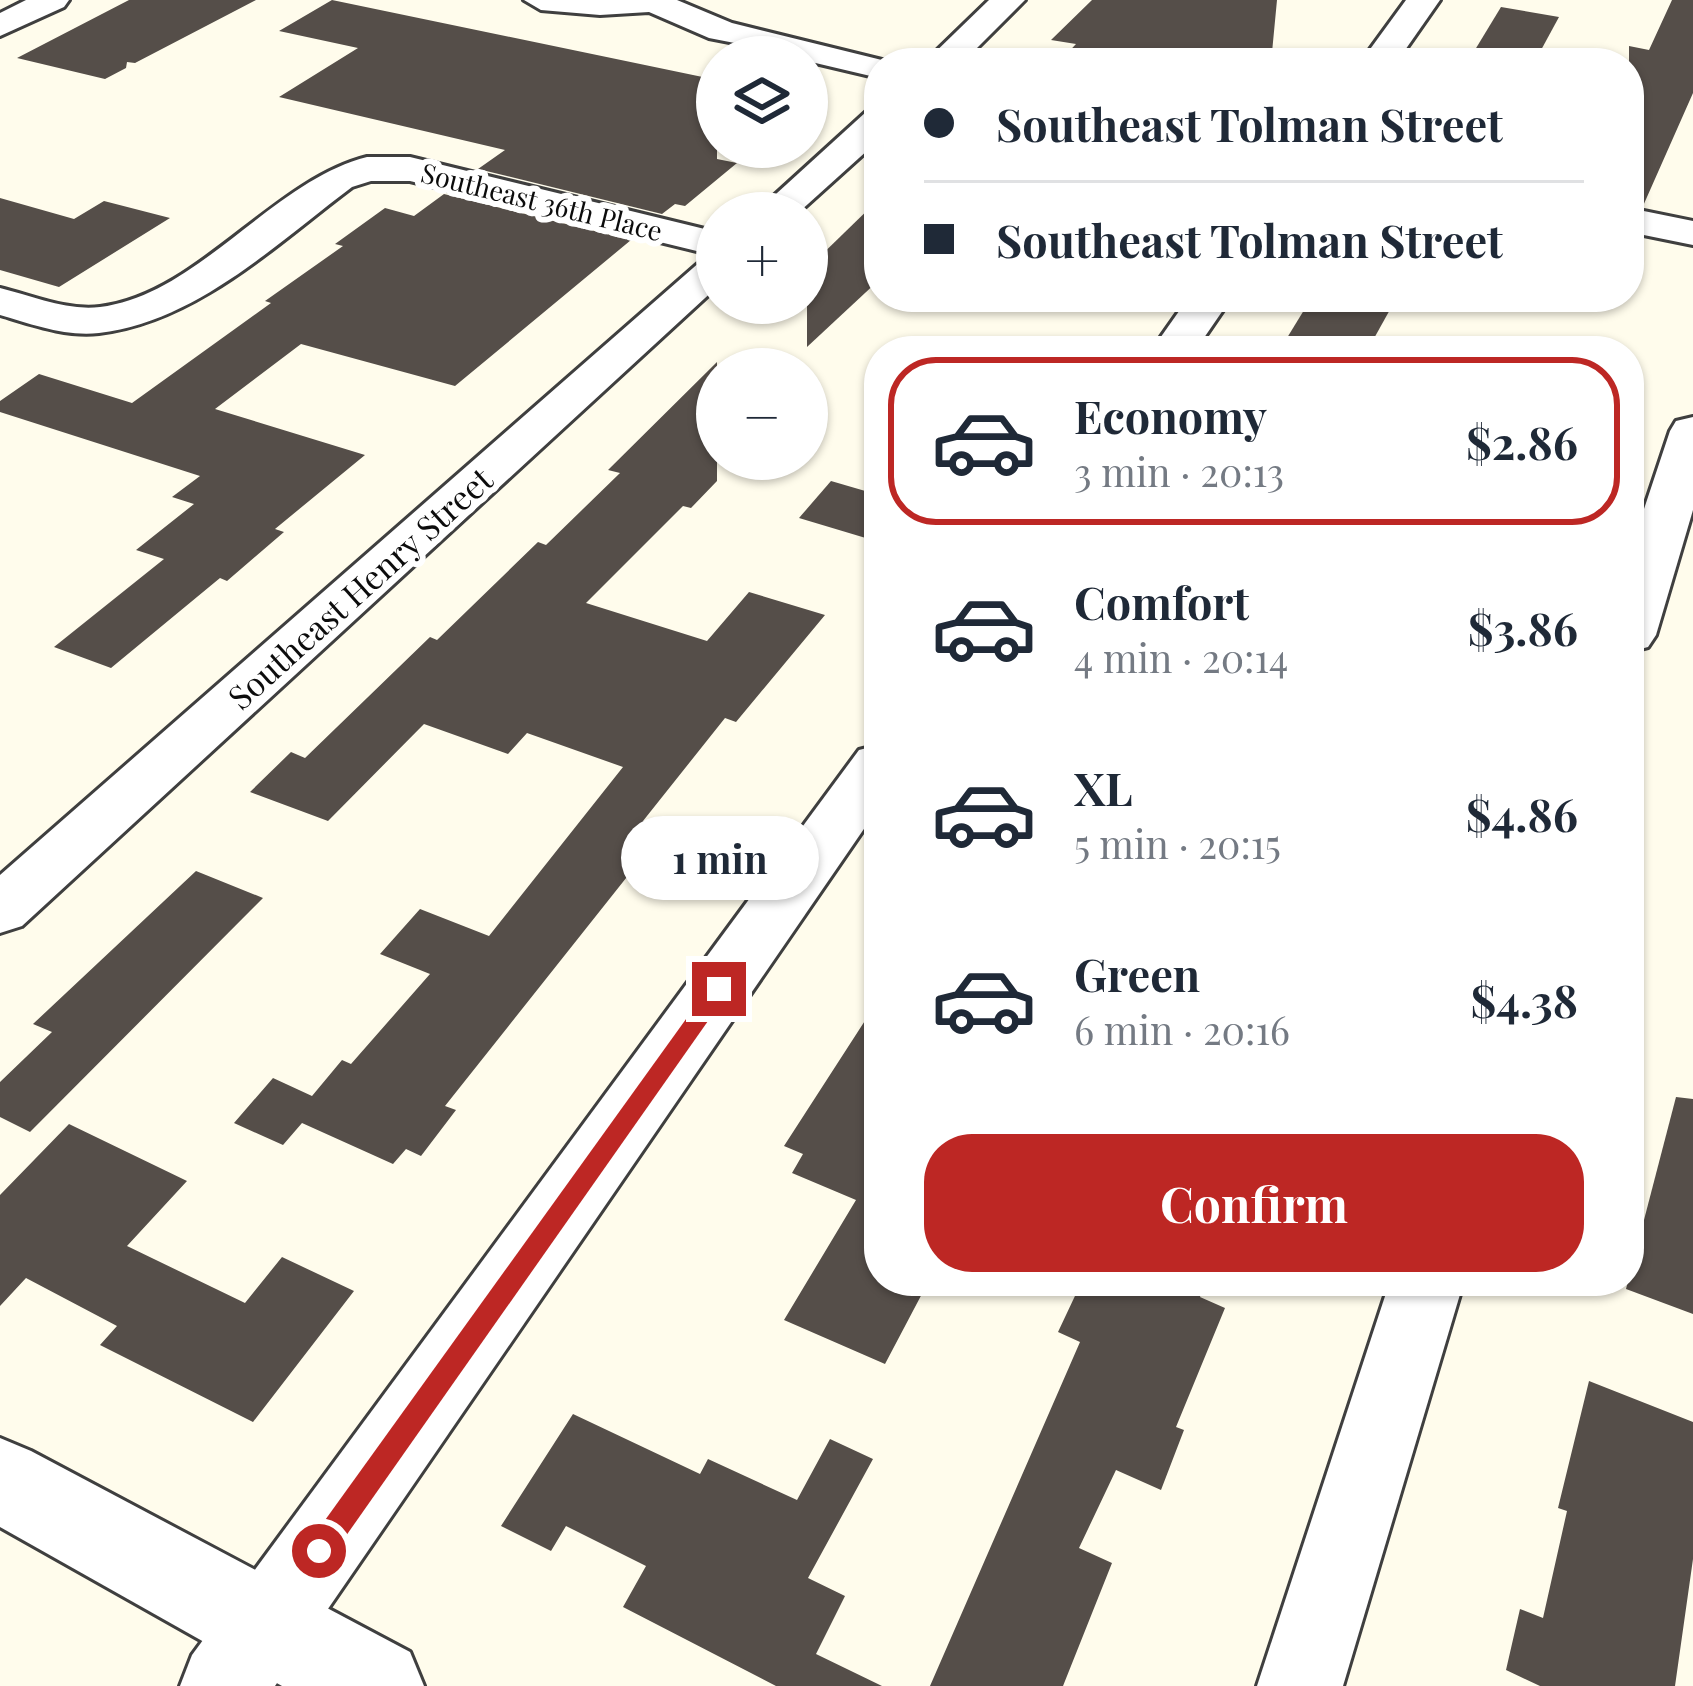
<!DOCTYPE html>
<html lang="en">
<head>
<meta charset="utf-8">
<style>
	body { margin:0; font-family:"Playfair Display",serif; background:#f2f2f3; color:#1f2937; height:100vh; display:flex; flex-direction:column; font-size:45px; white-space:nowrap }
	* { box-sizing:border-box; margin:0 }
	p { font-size:39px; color:#747a83 }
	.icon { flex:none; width:66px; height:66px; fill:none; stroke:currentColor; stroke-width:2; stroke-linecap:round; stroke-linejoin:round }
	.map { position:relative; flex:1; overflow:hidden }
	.drawer { position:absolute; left:864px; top:336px; width:780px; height:960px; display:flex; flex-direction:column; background:#fff; border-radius:48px; box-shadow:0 3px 9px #0004 }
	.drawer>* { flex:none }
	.hud { position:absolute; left:864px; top:48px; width:780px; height:264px; border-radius:48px; box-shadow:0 3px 9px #0004; display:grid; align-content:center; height:264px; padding:0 60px; background:#fff }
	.tools { position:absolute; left:696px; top:36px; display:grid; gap:24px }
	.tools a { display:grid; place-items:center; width:132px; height:132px; border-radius:50%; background:#fff; box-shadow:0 3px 9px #0004; font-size:60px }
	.end { position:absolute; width:54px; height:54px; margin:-27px; border:15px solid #bd2724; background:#fff; box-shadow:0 0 0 6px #fff }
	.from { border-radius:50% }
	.bubble { position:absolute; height:84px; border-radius:42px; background:#fff; box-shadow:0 3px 9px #0004; font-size:39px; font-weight:700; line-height:84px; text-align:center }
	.hud b { display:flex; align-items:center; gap:42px; height:114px; font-size:45px }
	.hud b+b { border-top:3px solid #e0e1e3 }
	.hud i { width:30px; height:30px; background:#1f2937 }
	ul { padding:21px 0 0; list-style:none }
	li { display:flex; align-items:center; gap:36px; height:168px; margin:0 24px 18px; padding:0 36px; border:6px solid transparent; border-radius:48px }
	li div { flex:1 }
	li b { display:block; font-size:45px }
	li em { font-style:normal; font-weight:700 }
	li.active { border-color:#bd2724 }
	li>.icon { width:108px; height:108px; stroke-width:1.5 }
	.button { display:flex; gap:24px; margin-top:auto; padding:24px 60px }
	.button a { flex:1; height:138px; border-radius:48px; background:#bd2724; color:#fff; font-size:48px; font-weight:700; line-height:138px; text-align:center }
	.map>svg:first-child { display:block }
	.building { fill:#554e49 }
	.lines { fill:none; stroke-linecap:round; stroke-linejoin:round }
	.minor-casing { stroke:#3f3f3f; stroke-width:6 }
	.tertiary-casing { stroke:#3f3f3f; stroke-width:6 }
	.minor { fill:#fff; fill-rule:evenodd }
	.tertiary { fill:#fff; fill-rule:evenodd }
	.route { fill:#bd2724 }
	.labels { text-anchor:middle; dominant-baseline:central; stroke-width:12; stroke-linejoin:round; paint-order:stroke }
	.far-street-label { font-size:27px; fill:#0c0c0c; stroke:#fff }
	.street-label { font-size:33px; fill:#0c0c0c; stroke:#fff }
</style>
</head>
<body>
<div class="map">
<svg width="1693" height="1686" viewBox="0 0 1693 1686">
	<rect width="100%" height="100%" fill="#fffcec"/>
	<!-- building -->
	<g class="building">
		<path d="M129,0H256L135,63L127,62L126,68L105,79L17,58Z"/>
		<path d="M332,0L717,80V159L737,163L685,206L675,204L662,214L478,169L505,150L279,97L358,48L279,31Z"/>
		<path d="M1092,0H1277L1271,63H1058L1076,44L1051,40Z"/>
		<path d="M1672,0H1693V93L1643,206L1629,204V46L1649,50Z"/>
		<path d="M1501,7L1559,17L1534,63H1467Z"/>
		<path d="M444,194L631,240L455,386L301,344L215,409L365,455L275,529L284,532L227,581L220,578L111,668L54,647L164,559L136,550L194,504L172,497L200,476L0,412V401L39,374L132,403L271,303L265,301L343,246L335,244L385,208L414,216Z"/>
		<path d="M0,198L74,219L104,201L170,218L59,287L0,270Z"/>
		<path d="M879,199V280L807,347V269Z"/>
		<path d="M1312,297H1397L1367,351H1279Z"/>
		<path d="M717,362V481L691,508L683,506L586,603L707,641L749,592L825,615L736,722L725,718L643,821L665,829L445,1106L456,1110L421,1156L406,1149L393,1164L302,1123L283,1145L234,1123L273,1078L312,1096L342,1060L351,1064L430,974L380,954L420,909L489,936L623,767L527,733L508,754L424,724L328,821L250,792L291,752L305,758L430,637L437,640L538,542L546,545L620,473L608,470Z"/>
		<path d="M831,481L879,495V542L799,518Z"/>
		<path d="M196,871L263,898L30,1132L0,1117V1082L52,1032L33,1024Z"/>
		<path d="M879,999V1281H903L924,1290L885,1364L784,1320L856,1200L792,1173L803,1154L784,1146Z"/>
		<path d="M1676,1097L1693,1099V1314L1626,1289Z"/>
		<path d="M69,1124L187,1181L127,1246L245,1303L282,1257L354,1291L253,1422L100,1345L117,1326L26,1278L0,1306V1195Z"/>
		<path d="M1082,1281H1206L1200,1297L1225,1308L1176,1427L1184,1430L1161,1490L1116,1470L1079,1548L1112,1563L1063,1686H930L1080,1342L1058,1332Z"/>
		<path d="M1589,1381L1693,1422V1559L1675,1686H1540L1506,1670L1520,1609L1543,1618L1567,1511L1558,1508Z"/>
		<path d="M573,1414L700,1474L708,1459L797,1500L830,1439L873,1459L808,1578L845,1596L816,1654L882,1686H776L623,1607L646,1566L566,1526L551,1551L501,1526Z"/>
	</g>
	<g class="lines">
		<!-- minor casing -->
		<g class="minor-casing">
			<g id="minor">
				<path d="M26,0H69L64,7L0,36V13Z"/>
				<path d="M524,0H677L732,23L894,63H879V78L807,61V57L709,38L649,12L600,15L541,10Z"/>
				<path d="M989,0H1025L962,63H924Z"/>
				<path d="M1406,0H1440L1396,63H1360Z"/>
				<path d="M879,109V140L798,213H755L866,112Z"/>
				<path d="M367,157H410L717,232V287L22,926L0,933V875L709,254L410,181H371L352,187C277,243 196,322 99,333C66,337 31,324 0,315V288C33,296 66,311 100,307C198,295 272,181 367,157Z"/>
				<path d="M1629,208L1693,221V245L1629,232Z"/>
				<path d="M1189,297H1232L1195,351H1151Z"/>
				<path d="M1693,417V510L1656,635L1648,647L1629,652V554L1670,431L1676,421Z"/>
				<path d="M879,745V807L275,1686H180L192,1655L859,750Z"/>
				<path d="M1390,1281H1464L1343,1686H1257Z"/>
			</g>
		</g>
		<!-- tertiary casing -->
		<g class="tertiary-casing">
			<path id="tertiary" d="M0,1438L31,1451L410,1652L424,1686H282L0,1527Z"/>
		</g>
		<!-- minor -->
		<use href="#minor" class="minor"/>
		<!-- tertiary -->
		<use href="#tertiary" class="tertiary"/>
	</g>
	<!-- route -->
	<path class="route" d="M719,981L730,989L727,994L329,1560L319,1564L310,1560L306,1551L310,1541L712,983Z"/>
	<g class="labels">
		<!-- far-street labels -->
		<g class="far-street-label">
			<text transform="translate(542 201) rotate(14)">Southeast 36th Place</text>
		</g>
		<!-- street labels -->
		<g class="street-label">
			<text transform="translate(359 587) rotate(-42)">Southeast Henry Street</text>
		</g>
	</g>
</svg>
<div class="tools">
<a><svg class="icon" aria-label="layers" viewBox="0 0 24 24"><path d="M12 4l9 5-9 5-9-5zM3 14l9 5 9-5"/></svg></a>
<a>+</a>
<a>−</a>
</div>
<i class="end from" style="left:319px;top:1551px"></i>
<i class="end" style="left:719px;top:989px"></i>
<div class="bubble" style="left:621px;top:816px;width:198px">1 min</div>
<div class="hud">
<b><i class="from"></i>Southeast Tolman Street</b>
<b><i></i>Southeast Tolman Street</b>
</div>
<section class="drawer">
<ul>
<li class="active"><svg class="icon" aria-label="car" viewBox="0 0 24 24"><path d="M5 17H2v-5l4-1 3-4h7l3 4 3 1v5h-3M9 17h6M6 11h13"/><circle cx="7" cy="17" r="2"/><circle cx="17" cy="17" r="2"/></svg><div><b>Economy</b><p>3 min · 20:13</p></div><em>$2.86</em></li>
<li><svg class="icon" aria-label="car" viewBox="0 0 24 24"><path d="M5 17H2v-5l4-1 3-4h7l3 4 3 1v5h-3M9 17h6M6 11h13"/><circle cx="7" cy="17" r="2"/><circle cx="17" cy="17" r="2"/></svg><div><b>Comfort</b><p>4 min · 20:14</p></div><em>$3.86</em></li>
<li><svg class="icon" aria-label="car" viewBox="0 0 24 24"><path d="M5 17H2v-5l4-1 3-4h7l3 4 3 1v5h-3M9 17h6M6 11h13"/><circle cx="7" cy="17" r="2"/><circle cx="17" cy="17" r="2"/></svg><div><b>XL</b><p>5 min · 20:15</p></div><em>$4.86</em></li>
<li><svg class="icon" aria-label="car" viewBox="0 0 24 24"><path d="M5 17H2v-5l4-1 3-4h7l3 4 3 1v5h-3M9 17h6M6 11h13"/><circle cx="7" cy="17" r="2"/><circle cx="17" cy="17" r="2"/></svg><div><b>Green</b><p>6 min · 20:16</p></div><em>$4.38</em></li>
</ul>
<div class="button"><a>Confirm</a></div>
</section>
</div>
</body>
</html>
